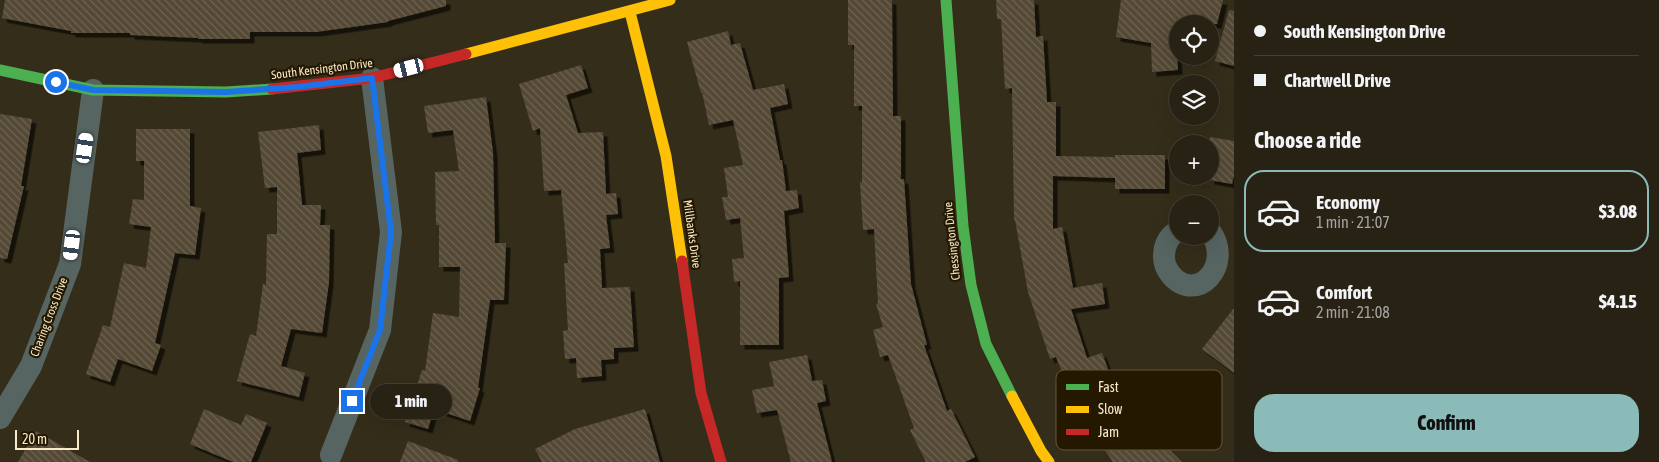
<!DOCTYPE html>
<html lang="en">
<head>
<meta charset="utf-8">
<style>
	body { margin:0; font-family:"Asap Condensed",sans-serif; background:#2f2a1d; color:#f1f3f6; height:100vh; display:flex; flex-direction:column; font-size:19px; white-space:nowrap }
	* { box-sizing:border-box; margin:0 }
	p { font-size:16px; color:#a4a4a0 }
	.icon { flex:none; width:28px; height:28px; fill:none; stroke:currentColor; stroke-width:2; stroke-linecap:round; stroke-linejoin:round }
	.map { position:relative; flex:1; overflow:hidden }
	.drawer { display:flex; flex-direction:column; background:#272214; width:425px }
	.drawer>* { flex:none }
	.banner { display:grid; align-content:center; height:110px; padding:0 20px; background:#272214 }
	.controls { position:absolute; left:1169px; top:15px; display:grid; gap:10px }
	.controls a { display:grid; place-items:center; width:50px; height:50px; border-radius:50%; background:#272214; box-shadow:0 5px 20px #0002,0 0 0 1px #433f34; font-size:25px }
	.scale { position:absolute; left:15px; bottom:12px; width:64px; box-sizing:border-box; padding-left:5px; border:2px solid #f8e9ca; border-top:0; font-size:14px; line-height:18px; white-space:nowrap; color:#f8e9ca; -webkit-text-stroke:4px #241900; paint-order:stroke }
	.end { position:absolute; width:22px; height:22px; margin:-11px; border:6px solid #1a73e8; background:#fff; box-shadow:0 0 0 2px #fff }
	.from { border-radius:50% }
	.bubble { position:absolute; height:35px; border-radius:18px; background:#272214; box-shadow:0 5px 20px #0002,0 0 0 1px #433f34; font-size:16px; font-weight:800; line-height:35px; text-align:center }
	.car { position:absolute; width:15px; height:30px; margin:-15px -8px; border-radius:6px; box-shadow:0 0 4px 1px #0007; background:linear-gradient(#fff 24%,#345 0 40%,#fff 0 76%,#345 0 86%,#fff 0) }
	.banner b { display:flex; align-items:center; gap:18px; height:48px; font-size:19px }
	.banner b+b { border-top:1px solid #433f34 }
	.banner i { width:12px; height:12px; background:#f1f3f6 }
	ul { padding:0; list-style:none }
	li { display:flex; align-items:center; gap:15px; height:82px; margin:0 10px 8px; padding:0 10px; border:2px solid transparent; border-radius:20px }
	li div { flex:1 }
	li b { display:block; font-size:19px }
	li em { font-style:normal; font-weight:800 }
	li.current { border-color:#8bbbb9 }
	li>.icon { width:45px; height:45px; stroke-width:1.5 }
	h2 { padding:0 20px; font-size:22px; line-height:60px }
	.cta { display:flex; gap:10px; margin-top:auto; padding:10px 20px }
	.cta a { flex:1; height:58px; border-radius:20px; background:#8bbbb9; color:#111; font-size:20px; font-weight:800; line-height:58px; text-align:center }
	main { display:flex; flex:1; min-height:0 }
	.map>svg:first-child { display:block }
	.building { fill:url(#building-back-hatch); filter:url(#shadow) }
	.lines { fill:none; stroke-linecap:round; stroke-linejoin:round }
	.street { stroke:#576562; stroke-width:22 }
	.fast { stroke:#4caf50; stroke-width:11 }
	.slow { stroke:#ffc107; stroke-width:11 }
	.jam { stroke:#c62828; stroke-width:11 }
	.route { stroke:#1a73e8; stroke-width:6 }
	.labels { text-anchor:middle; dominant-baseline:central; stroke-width:4.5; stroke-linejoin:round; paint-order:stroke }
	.street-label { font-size:12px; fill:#f8e9ca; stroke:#241900 }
	.key { fill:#241900; stroke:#64573d; stroke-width:1 }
	.key-label { font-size:14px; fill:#f8e9ca }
</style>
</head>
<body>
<main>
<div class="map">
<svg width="1234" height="462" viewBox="0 0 1234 462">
	<defs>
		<pattern id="building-back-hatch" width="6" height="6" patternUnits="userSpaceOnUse" patternTransform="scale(1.25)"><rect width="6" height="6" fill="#544936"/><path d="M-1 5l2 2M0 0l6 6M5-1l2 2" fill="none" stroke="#6d6352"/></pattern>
		<filter id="shadow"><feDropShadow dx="4.5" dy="4.5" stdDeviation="0" flood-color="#0009"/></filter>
	</defs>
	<rect width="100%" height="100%" fill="#342d1a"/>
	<!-- building -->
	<g class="building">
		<path d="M5,0H446V6L388,21V22L316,32H250V39H198V38L130,35V33H71V31L2,18Z"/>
		<path d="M848,0H892L893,116H901V179H904L911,284L927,345H924L947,411L951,409L975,457L965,462H926L910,430L914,428L888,355L880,357L873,330L883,327L876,304L878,303L874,229L863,230L860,182H862V106H854V45H848Z"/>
		<path d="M996,0H1034L1036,37L1043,36L1047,102H1056V156L1115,157V155H1165V189H1115V178L1053,176V229L1062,227L1073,288L1102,283L1105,304L1071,309L1087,358L1102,353L1118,396L1163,382L1169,403L1142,412L1166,446L1182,462H1113L1078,412L1056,357L1050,359L1028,292L1015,220H1014L1012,88L1005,89L1001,19H997Z"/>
		<path d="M1121,0H1223L1217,24H1178V39H1176L1178,70L1152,72L1151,43L1116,37Z"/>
		<path d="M1229,10L1234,11V66L1215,61Z"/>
		<path d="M728,31L731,45L740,43L753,90L784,84L788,104L770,108L780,160H782L786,191L797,190L799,208L784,211L789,277L779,278V345H740V281L734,282L732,259L744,258L740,218L726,220L722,197H728L724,168L743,165L733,120L709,125L702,92L701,93L687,42Z"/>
		<path d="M581,65L588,88L566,95L578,133L603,132L606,194L616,193L618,214L606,215L610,248L600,249L602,288L630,287L634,347L614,348V359L601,360L602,376L577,378L576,358L565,359L563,331L568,330L564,263H568L561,190L544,191L540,128L533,131L519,84Z"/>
		<path d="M486,97L493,153L495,243H506L504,300H490L478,388H480L470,421L434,409L428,429L405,422L422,370L425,371L433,313L459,317L460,267H439V225H436L435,172L459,171L453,130L428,133L424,106Z"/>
		<path d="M0,114L32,119L21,186H24L7,259L0,258Z"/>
		<path d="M319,125L321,150L297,153L302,205H321L320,225H330L329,282L322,333L291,329L281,366L305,373L299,397L237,381L250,334L256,336L263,284L266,285L267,234H277V187L265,188L258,132Z"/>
		<path d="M136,129H190V206L201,208L195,255L175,253L155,343L161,345L152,371L118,359L110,382L86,374L103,325L110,327L124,263L146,268L151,227L129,224L133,199L144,200V161H136Z"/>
		<path d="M1210,137L1234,141V175L1232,184L1210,180Z"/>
		<path d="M1234,308V373L1202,349Z"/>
		<path d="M807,355L812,381L822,380L826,401L817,403L832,462H791L777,410L757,413L752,390L774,386L769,362Z"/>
		<path d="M204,409L241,425L246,414L267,423L251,462H233L190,444Z"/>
		<path d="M645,409L660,462H542L535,449L575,429Z"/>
		<path d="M36,431L90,462H18Z"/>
		<path d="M408,441L458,460V462H400Z"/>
	</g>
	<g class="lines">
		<!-- street -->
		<g class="street">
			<path d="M1178,231C1168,236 1164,246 1164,257C1164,264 1167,270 1171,275C1197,305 1234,265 1210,231"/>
			<path d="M0,418L31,366L70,264L93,90"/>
			<path d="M331,455L380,330L391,232L372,78"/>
		</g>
		<!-- fast -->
		<g class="fast">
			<path d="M946,0L963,226L971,285L986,344L1012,396"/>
			<path d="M0,70L93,90L226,92L272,89"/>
		</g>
		<!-- slow -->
		<g class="slow">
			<path d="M630,12L666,156L682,261"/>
			<path d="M466,54L670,0"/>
			<path d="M1012,396L1041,451L1049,462"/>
		</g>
		<!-- jam -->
		<g class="jam">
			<path d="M272,89L372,78L466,54"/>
			<path d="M682,261L701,393L721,462"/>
		</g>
	</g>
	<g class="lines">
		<!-- route -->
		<path class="route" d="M56,82L93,90L226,92L297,87L372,78L391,232L380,330L352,401"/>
	</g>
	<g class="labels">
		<!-- street labels -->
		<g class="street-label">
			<text transform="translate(322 69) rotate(-7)">South Kensington Drive</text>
			<text transform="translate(692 234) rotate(82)">Millbanks Drive</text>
			<text transform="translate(952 241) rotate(-96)">Chessington Drive</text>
			<text transform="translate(49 317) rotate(-69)">Charing Cross Drive</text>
		</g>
	</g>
	<!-- legend -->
	<rect x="1056" y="370" width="166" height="80" rx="8" class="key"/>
	<rect x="1066" y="384" width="23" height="6" fill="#4caf50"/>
	<rect x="1066" y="406" width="23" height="7" fill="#ffc107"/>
	<rect x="1066" y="429" width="23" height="6" fill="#c62828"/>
	<g class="key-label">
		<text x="1098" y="392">Fast</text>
		<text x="1098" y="414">Slow</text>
		<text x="1098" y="437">Jam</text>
	</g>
</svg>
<div class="controls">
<a><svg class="icon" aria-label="locate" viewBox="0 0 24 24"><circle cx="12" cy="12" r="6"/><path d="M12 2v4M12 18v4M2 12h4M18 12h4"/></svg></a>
<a><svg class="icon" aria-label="layers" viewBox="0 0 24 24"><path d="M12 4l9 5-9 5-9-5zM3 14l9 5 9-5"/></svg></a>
<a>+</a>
<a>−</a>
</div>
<div class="scale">20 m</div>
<i class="end from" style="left:56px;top:82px"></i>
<i class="end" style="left:352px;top:401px"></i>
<div class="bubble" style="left:370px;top:384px;width:82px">1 min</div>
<i class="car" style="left:409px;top:68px;rotate:256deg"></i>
<i class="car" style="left:85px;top:148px;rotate:8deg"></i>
<i class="car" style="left:72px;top:245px;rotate:187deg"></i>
</div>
<section class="drawer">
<div class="banner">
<b><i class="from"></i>South Kensington Drive</b>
<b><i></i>Chartwell Drive</b>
</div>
<h2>Choose a ride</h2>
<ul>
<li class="current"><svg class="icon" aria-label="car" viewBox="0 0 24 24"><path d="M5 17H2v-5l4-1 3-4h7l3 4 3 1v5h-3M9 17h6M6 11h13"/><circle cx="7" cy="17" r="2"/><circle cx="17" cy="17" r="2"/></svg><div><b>Economy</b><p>1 min · 21:07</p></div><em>$3.08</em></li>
<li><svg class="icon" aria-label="car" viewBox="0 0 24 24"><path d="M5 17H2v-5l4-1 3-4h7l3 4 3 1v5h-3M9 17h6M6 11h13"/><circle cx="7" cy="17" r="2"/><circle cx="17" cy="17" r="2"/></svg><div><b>Comfort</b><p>2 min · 21:08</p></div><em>$4.15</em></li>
</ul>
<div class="cta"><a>Confirm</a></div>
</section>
</main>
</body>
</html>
